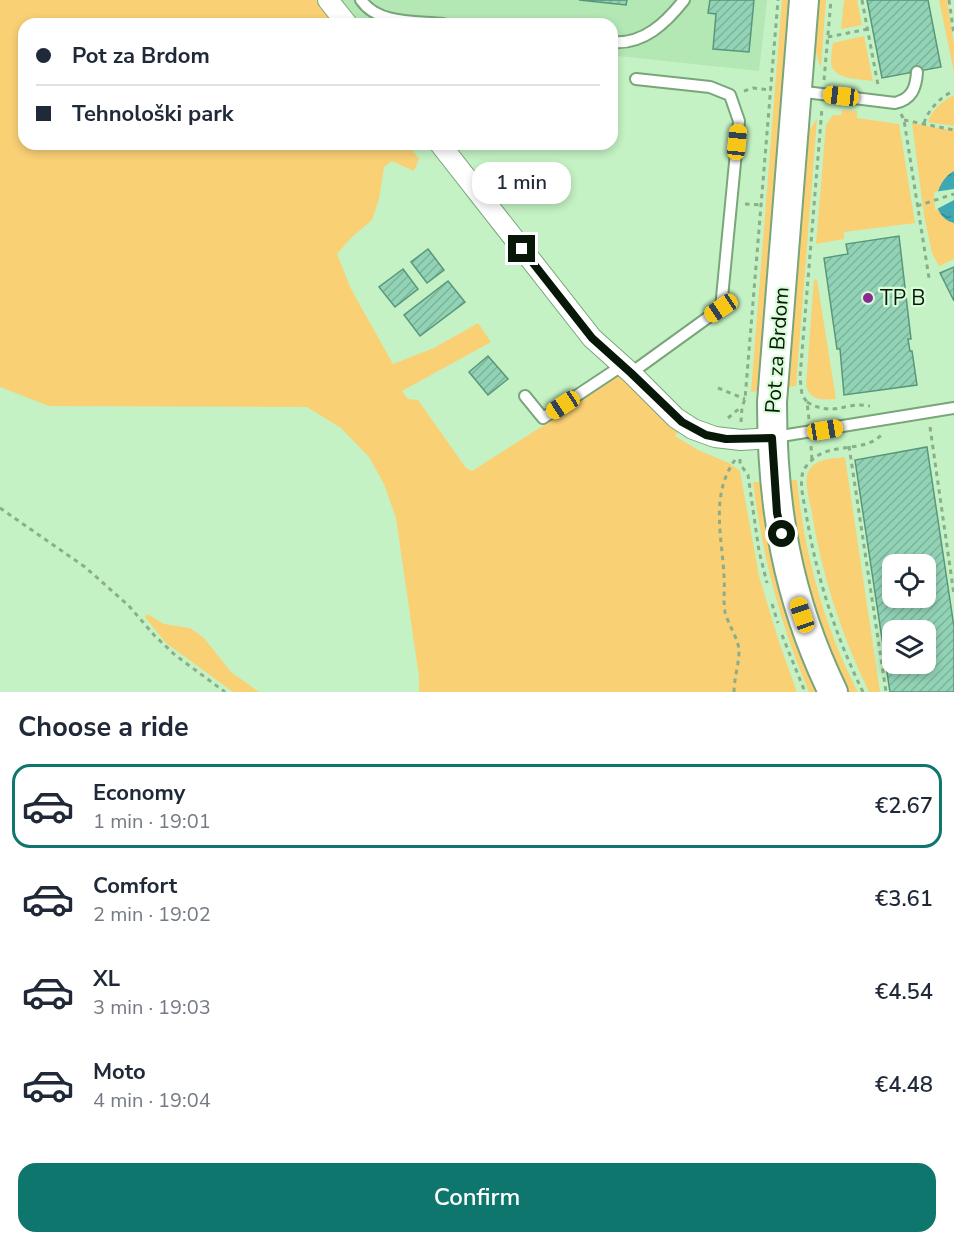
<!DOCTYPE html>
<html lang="en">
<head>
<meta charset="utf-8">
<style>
	body { margin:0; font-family:"Nunito Sans",sans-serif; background:#f2f2f3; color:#1f2937; height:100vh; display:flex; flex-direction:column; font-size:22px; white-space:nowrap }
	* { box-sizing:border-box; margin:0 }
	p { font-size:20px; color:#747a83 }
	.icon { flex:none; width:33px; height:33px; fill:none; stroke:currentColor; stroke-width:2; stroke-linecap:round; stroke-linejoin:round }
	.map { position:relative; height:692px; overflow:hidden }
	.drawer { display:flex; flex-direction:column; background:#fff; flex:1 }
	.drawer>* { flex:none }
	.hud { position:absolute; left:18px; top:18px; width:600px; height:132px; border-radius:18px; box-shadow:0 3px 9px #0003; display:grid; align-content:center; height:132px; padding:0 18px; background:#fff }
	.buttons { position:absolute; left:882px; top:554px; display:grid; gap:12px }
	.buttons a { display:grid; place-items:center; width:54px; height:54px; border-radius:12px; background:#fff; box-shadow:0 3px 9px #0003; font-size:30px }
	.end { position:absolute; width:27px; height:27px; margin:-14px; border:8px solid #071808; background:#fff; box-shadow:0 0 0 3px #fff }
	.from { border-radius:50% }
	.bubble { position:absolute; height:42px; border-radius:18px; background:#fff; box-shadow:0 3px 9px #0003; font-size:20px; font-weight:600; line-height:42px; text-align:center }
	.car { position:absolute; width:18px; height:36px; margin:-18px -9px; border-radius:8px; box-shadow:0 0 4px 2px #0007; background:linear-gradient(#f5c518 24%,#345 0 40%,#f5c518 0 76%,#345 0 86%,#f5c518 0) }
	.hud b { display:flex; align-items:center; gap:21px; height:57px; font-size:22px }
	.hud b+b { border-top:2px solid #e0e1e3 }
	.hud i { width:15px; height:15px; background:#1f2937 }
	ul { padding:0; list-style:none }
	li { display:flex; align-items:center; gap:18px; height:84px; margin:0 12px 9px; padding:0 6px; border:3px solid transparent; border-radius:18px }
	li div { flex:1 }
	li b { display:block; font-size:22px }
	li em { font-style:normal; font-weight:600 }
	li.selected { border-color:#0f766e }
	li>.icon { width:54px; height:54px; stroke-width:1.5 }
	h2 { padding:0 18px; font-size:27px; line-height:72px }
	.primary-button { display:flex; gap:12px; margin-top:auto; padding:12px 18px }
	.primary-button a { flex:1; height:69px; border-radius:18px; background:#0f766e; color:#fff; font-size:24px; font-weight:600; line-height:69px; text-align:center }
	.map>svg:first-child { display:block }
	.built { fill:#b3e7b4 }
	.green { fill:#fad075 }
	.water { fill:url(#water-ripples) }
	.pier { fill:#c4f2c4 }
	.building { fill:url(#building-hatch); stroke:#58977c; stroke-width:1.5; fill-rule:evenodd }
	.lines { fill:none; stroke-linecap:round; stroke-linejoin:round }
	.service-casing { stroke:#79a57a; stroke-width:14 }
	.minor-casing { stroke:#79a57a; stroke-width:22 }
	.secondary-casing { stroke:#79a57a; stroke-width:32 }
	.path { stroke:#89ae89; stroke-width:3; stroke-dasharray:4.5 4.5; stroke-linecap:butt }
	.service { stroke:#fff; stroke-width:10 }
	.minor { stroke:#fff; stroke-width:20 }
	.secondary { stroke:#fff; stroke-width:28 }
	.route { stroke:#071808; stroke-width:8 }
	.poi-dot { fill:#8b2991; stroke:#d8fdd8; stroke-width:2 }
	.labels { text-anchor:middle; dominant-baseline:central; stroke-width:4.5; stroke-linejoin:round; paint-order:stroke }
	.poi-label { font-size:21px; fill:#071808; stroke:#d8fdd8; text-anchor:start }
	.street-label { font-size:21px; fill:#071808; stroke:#d8fdd8 }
</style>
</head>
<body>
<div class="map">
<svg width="954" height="692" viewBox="0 0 954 692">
	<defs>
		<pattern id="water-ripples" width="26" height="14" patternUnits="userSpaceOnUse" patternTransform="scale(1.5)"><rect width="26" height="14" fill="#3ea8b3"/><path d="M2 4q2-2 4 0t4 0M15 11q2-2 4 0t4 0" fill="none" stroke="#328890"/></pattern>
		<pattern id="building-hatch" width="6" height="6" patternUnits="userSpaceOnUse" patternTransform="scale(1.5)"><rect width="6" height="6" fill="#92d3b6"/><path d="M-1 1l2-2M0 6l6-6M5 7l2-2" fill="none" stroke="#7cb49b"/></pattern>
	</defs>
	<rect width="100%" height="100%" fill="#c4f2c4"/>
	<!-- built -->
	<path class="built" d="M342,0H767L759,71L618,56L612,117V24H361Z"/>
	<!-- green -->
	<g class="green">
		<path d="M0,0H316L334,24H24V144H408L419,159L414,171L392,161L384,167L379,199L372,220L352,237L337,254L351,289L393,364L434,348L478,323L491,342L402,391L408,399L418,400L466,468L472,471L541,427L618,375L622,376L678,432L675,436L698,450L729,463L740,471L759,576L779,642L797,692H419V677L396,518L384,484L369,457L341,428L307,407L49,406L0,387Z"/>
		<path d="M782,0H790L758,391L751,392Z"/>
		<path d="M819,0H826L821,67C811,47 817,22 819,0Z"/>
		<path d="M844,0H857L862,25L841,29Z"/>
		<path d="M939,0H947L954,45V72Z"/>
		<path d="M864,36L873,81C860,79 833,80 831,63C831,57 832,49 833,43Z"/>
		<path d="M954,95V126L928,122C932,109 943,101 954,95Z"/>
		<path d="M842,110L857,111V118L899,124L915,223L844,232V239L816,244L826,125L833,115H841Z"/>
		<path d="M817,119L796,386L788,387L807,137L809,130Z"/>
		<path d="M912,123L950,130L954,129V259L939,266L932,253L924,215Z"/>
		<path d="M814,279L817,280L836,399C822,400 810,401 806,385Z"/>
		<path d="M845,457L880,692H869C841,634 821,573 811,508C809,499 804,481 808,472C815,458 832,459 845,457Z"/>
		<path d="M791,480H797C804,552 824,627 858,692H849C826,644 809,592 798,540C794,520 790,500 791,480Z"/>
		<path d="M753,482H760L775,569L818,692H809C780,624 762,555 753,482Z"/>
		<path d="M147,614L164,624L190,628L204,638L231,672L259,692H233L166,643L145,617Z"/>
	</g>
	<!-- water -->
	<path class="water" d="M954,171V223C928,216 934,182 954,171Z"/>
	<!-- pier -->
	<path class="pier" d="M954,189V200L935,210L934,192Z"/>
	<!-- building -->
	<g class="building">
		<path d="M579,0H627L626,5Z"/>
		<path d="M710,0H754L749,52L713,49L716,14L708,13Z"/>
		<path d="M867,0H928L941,67L882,78Z"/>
		<path d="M899,236L911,339H908L910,351H912L917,385L844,395L840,349H837L824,258L848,254L846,244Z"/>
		<path d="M428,249L444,270L427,283L411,262Z"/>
		<path d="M954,267V301L940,273Z"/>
		<path d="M403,269L418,289L395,307L379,287Z"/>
		<path d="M448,281L465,302L420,336L404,315Z"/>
		<path d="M488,356L508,379L488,395L469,372Z"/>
		<path d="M927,447L954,627V692H890L855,460ZM892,564H926V597H892ZM892,630H926V663H892Z"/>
	</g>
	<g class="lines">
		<!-- service casing -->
		<g class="service-casing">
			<g id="service">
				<path d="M361,0C378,25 416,21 443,24"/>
				<path d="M612,42C643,45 666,23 684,0"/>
				<path d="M797,91L895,103C912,99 916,88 917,72"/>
				<path d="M631,373L721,308L739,121L730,95L710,87L636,79"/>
				<path d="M525,396L543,418L623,365"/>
				<path d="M775,437L954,408"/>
			</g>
		</g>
		<!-- minor casing -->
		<g class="minor-casing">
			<g id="minor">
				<path d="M328,0L347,24"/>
				<path d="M440,144L592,338L631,373L676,418L693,429L715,437L741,440L772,438"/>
			</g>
		</g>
		<!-- secondary casing -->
		<g class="secondary-casing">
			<path id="secondary" d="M804,0L772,402C772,507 787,597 833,692"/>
		</g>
		<!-- path -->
		<g class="path">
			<path d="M862,0L878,85H880"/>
			<path d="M949,0L954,35"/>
			<path d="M828,37L868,29"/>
			<path d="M824,80L831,0"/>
			<path d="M744,91L753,88L771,90"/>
			<path d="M901,114L904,120L929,278"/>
			<path d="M904,120L954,130"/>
			<path d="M924,123C928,110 941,96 954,91"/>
			<path d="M745,204L761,205"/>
			<path d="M917,206L954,194"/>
			<path d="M718,388L745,399"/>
			<path d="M807,402C834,418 845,401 870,406"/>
			<path d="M728,418L741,407"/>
			<path d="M809,419L807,402L802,395L800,377L822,108"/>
			<path d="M741,422L742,407L745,399L778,0"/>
			<path d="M930,427L954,595"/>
			<path d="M811,446L812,460"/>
			<path d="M849,446L886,692"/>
			<path d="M740,459V464L748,475L759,551L767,583"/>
			<path d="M0,508L85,567L129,606L154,635L175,655L225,692"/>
			<path d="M772,604L778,623"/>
			<path d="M782,635L805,692"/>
			<path d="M734,692C734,679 739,664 739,651C739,640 728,624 725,612C723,600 725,588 724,576C722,536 710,495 735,460"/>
			<path d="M863,692C835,635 816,575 806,513C804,501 799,484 803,472C804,468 808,464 811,461C830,441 865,454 882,434"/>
		</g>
		<!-- service -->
		<use href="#service" class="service"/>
		<!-- minor -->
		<use href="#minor" class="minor"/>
		<!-- secondary -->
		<use href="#secondary" class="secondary"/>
	</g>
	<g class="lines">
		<!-- route -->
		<path class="route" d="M522,249L592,338L631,373L682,422L706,435L726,439L772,438L777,513L782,534"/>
	</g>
	<!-- markers -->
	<circle class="poi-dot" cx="868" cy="298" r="6"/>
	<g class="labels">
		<!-- poi labels -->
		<g class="poi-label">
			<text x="880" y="298">TP B</text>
		</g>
		<!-- street labels -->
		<g class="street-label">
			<text transform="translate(777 350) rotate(-86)">Pot za Brdom</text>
		</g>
	</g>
</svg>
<div class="buttons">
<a><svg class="icon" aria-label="locate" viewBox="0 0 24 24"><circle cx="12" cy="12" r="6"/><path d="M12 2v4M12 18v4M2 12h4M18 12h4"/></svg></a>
<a><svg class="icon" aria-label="layers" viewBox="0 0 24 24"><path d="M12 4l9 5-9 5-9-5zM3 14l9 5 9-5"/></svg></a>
</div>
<i class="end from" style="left:782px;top:534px"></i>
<i class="end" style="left:522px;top:249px"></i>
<div class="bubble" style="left:472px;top:162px;width:99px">1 min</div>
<i class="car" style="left:841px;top:96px;rotate:277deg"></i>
<i class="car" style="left:737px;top:142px;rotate:6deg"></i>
<i class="car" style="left:721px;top:308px;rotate:236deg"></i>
<i class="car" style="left:563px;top:405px;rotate:237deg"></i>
<i class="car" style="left:825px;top:430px;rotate:81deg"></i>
<i class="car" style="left:802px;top:615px;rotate:341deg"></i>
<div class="hud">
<b><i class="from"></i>Pot za Brdom</b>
<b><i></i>Tehnološki park</b>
</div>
</div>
<section class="drawer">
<h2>Choose a ride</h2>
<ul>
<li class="selected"><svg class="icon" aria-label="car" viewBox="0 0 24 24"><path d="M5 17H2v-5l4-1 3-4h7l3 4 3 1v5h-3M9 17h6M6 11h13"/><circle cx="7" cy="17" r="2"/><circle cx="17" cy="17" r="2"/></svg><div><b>Economy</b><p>1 min · 19:01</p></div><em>€2.67</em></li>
<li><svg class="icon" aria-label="car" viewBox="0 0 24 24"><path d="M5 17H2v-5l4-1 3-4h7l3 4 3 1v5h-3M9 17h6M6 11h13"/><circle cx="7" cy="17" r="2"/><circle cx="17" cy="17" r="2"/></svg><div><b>Comfort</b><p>2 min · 19:02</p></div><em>€3.61</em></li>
<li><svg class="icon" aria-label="car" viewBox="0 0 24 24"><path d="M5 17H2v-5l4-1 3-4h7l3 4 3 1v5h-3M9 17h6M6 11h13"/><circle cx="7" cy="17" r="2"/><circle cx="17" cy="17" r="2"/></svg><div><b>XL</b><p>3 min · 19:03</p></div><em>€4.54</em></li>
<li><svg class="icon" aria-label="car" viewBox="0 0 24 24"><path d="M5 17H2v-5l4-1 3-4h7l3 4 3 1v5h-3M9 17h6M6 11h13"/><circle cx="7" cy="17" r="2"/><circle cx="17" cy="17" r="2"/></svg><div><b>Moto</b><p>4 min · 19:04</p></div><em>€4.48</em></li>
</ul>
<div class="primary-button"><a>Confirm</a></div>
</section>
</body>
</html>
